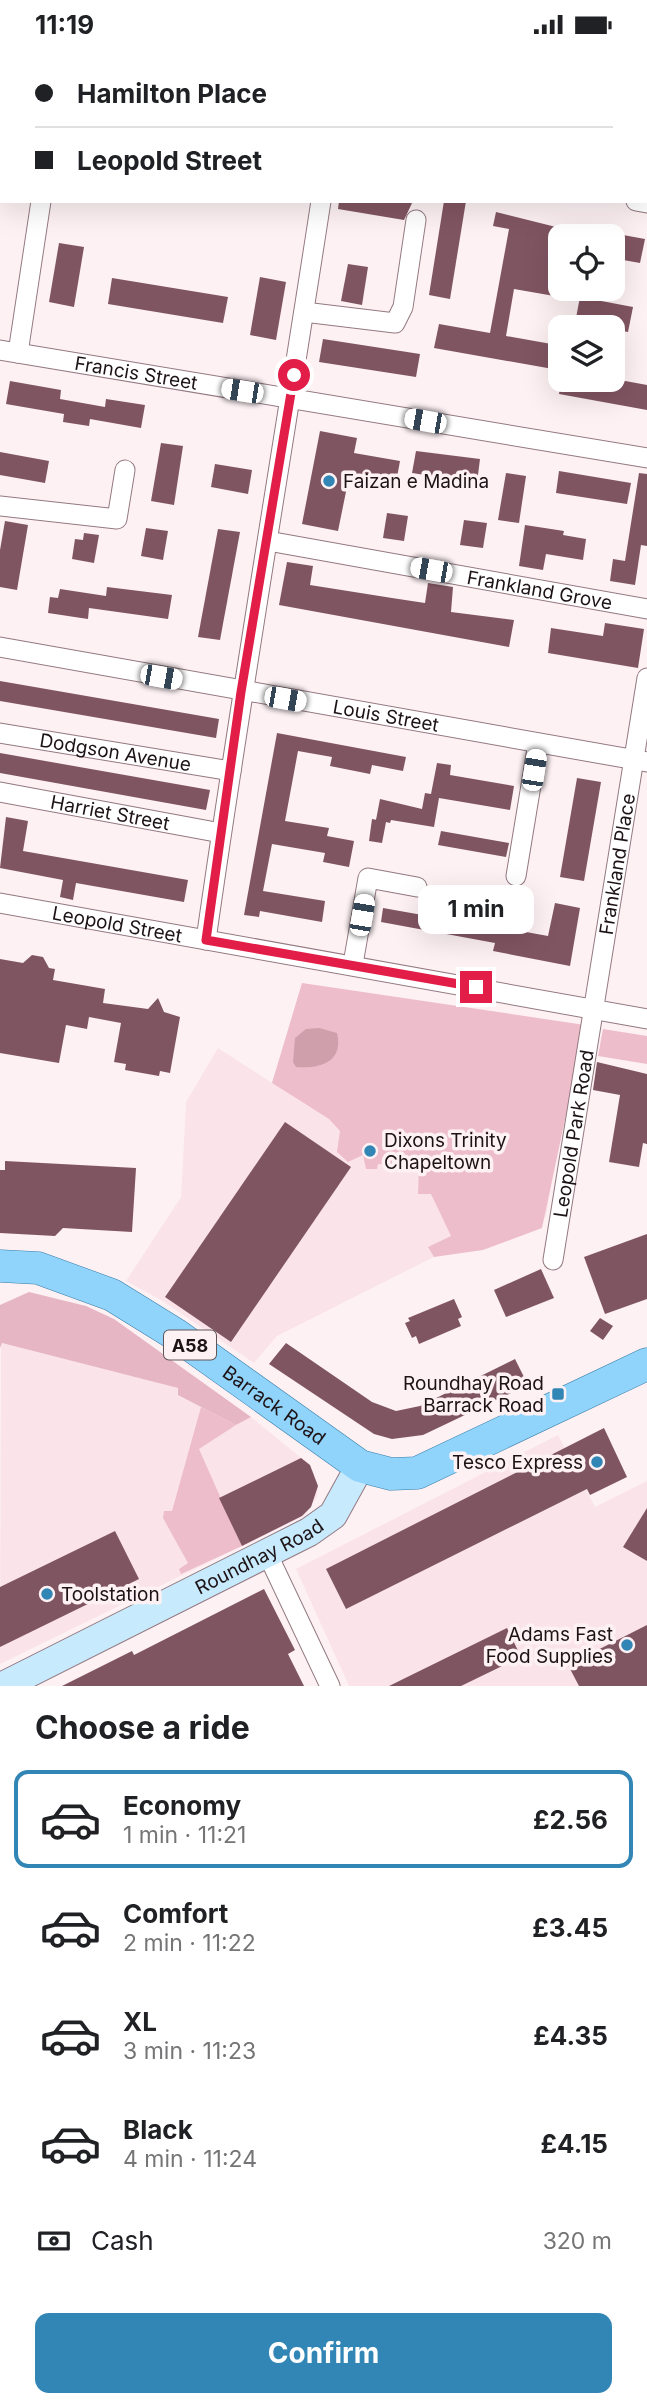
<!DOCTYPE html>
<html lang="en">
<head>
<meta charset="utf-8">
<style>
	body { margin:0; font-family:Inter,sans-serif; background:#f2f2f2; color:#202124; height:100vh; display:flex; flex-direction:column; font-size:26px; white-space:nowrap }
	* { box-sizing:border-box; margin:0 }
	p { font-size:23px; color:#757577 }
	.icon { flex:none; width:38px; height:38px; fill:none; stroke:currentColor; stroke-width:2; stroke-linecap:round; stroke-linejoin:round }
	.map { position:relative; height:1637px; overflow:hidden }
	.details { display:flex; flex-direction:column; background:#fff; flex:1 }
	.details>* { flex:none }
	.guide { position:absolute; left:0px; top:0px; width:648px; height:154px; box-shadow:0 7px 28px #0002; display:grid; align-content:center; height:154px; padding:0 35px; background:#fff }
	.fabs { position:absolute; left:548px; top:175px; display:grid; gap:14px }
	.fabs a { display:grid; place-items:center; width:77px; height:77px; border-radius:14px; background:#fff; box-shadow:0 7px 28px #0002; font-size:35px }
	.end { position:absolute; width:32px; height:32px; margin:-16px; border:9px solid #e11d48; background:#fff; box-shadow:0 0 0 4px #fff }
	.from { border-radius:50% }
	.bubble { position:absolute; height:49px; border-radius:14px; background:#fff; box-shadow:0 7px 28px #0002; font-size:23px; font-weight:700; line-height:49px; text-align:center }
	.car { position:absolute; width:21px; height:42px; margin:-21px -10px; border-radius:9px; box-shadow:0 0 5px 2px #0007; background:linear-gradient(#fff 24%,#345 0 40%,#fff 0 76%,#345 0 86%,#fff 0) }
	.guide b { display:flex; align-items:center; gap:24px; height:66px; font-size:26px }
	.guide b+b { border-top:2px solid #e0e0e0 }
	.guide i { width:18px; height:18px; background:#202124 }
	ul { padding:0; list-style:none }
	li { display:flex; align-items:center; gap:21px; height:98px; margin:0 14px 10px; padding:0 21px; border:4px solid transparent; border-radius:14px }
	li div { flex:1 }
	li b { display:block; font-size:26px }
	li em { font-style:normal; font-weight:700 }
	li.on { border-color:#3186b5 }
	li>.icon { width:63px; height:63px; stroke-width:1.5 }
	h2 { padding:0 35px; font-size:32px; line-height:84px }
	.pay { display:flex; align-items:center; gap:18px; height:77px; padding:0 35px; font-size:26px }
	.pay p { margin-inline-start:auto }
	.cta { display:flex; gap:14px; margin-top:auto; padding:14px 35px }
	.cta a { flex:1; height:80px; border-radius:14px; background:#3186b5; color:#fff; font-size:28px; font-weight:700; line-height:80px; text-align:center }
	.status { display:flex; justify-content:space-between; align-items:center; height:49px; padding:0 35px; background:#fff; direction:ltr }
	.status svg { height:19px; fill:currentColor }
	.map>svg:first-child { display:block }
	.built { fill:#fae4ea }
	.green { fill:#eebdcb }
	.forest { fill:#e7b6c4 }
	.water { fill:#cf9fac }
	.building { fill:#805562 }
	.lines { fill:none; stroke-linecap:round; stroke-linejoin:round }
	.street-casing { stroke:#937981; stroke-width:21 }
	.secondary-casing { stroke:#937981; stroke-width:30 }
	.primary-casing { stroke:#397ea9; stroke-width:33 }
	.street { stroke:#fff; stroke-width:19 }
	.secondary { stroke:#c8eafd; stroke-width:28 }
	.primary { stroke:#91d4fb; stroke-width:32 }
	.route { stroke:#e11d48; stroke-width:9 }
	.poi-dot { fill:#3186b5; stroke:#fdf1f4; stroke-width:2.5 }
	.labels { text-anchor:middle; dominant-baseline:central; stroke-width:7; stroke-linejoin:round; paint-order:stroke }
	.shield { fill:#fdf1f4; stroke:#605659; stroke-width:2 }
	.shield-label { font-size:18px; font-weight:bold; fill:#1d1316 }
	.street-label { font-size:19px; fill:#1d1316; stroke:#fdf1f4 }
	.poi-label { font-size:19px; fill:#1d1316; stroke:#fdf1f4; text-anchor:start }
</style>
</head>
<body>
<div class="status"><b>11:19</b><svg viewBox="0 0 49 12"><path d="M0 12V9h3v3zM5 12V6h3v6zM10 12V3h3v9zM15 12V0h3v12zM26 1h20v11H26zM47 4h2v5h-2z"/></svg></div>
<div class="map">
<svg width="647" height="1637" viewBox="0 0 647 1637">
	<rect width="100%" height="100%" fill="#fdf1f4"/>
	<!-- built -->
	<g class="built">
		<path d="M576,980L546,1168L434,1208L277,1287L254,1314L161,1251L126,1232L181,1148L186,1053L218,999L311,1059Z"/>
		<path d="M1,1294L179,1339L236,1376L251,1368L310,1416L318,1437L317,1448L304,1467L0,1615Z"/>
		<path d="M558,1386L595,1458L647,1432V1637H349L296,1520Z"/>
	</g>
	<!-- green -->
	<g class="green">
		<path d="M302,934L585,976L542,1179L483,1201L434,1208L428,1198L451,1187L431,1145H418L419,1118L378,1115L377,1120H366L363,1106L348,1113L337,1103L340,1082L329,1070L272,1034Z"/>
		<path d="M603,980L647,987V1015L598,1007Z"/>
		<path d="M201,1358L236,1376L199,1400L242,1497L181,1525L179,1520L188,1514L163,1469L164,1462H172Z"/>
	</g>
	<!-- forest -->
	<path class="forest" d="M29,1243L86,1257L114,1270L251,1368L236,1376L178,1346V1339L2,1294L0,1299V1256Z"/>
	<!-- water -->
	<path class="water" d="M319,979L337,984C344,1013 320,1020 296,1018L293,1013L295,989L306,980Z"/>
	<!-- building -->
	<g class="building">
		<path d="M339,152H413L404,171L338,160Z"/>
		<path d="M444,152H466L450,250L429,246Z"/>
		<path d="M496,163L560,179V248L514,240L506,287L557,296L553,320L434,299L439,275L490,284L509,180L493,177Z"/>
		<path d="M612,184L645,190L640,214L612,209Z"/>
		<path d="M59,194L84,198L74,258L49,253Z"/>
		<path d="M348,215L368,218L362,256L341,252Z"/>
		<path d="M260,228L286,233L276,291L250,286Z"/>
		<path d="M112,229L228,248L223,274L108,255Z"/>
		<path d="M580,248L633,258L628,283L575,274Z"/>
		<path d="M323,290L420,305L416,328L319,313Z"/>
		<path d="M561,331H620L647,336V361L559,345Z"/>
		<path d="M10,332L61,341L60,350L105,358L106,350L145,356L141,379L90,370L89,377L63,373L64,365L6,355Z"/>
		<path d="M320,382L357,389L354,404L400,412L396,434L349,428L338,482L302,475Z"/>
		<path d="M161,394L183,397L174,456L151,452Z"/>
		<path d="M416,402L480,410L477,434L412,424Z"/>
		<path d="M0,403L49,412L45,434L0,426Z"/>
		<path d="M215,415L252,421L248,445L211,438Z"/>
		<path d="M559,422L631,434L627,455L556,444Z"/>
		<path d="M506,424L526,427L519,474L498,471Z"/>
		<path d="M639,424L647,425V497L641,496L635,536L610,532L613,510L625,512Z"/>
		<path d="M387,464L408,467L404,492L383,489Z"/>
		<path d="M464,471L487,474L483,499L460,496Z"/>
		<path d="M5,472L28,476L17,541L0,538V501Z"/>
		<path d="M525,476L564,482L563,486L586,490L583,511L546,505L543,521L519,517Z"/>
		<path d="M146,479L168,482L163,511L141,507Z"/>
		<path d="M218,480L240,483L220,591L198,588Z"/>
		<path d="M84,484L99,486L94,514L72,510L75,490L83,491Z"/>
		<path d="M287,513L313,517L310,536L392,549L425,554L428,534L453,538L451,563L514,571L509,598L279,556Z"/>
		<path d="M107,538L172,546L168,570L89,559L88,570L48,564L50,548L58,549L60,540L106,547Z"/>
		<path d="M605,574L644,580L638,619L548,604L551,579L603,587Z"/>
		<path d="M0,632L219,670L216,689L0,652Z"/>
		<path d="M277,684L406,708L403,722L372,716L370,725L330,717L332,708L298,702L285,772L329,779L327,787L354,792L349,818L323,813L325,804L272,795L263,842L325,852L322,873L260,862L259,868L244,866Z"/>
		<path d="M0,704L210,741L206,761L0,724Z"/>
		<path d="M437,714L451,716L450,726L514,737L510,761L439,749L434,778L391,771L390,774L386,773L382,794L369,792L372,770L382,772L376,771L380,750L422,760L425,744L431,745Z"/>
		<path d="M577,729L601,733L584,832L560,828Z"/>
		<path d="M6,768L28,772L23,802L188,831L184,853L76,834L73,851L60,848L63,831L0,819Z"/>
		<path d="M441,782L509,794L506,808L438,796Z"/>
		<path d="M555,854L580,859L570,917L493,902L495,894L381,873L383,859L456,872L458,862L499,869L498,878L548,887Z"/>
		<path d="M32,906L43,908L49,919L55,920L53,931L105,940L103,954L148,960L158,949L164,963L180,968L170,1024L160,1022L159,1027L125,1021L126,1015L114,1013L121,974L89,968L87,980L66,976L59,1014L0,1004V910L23,914Z"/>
		<path d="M597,1013L647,1025V1095L643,1094L639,1118L609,1113L620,1046L593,1041Z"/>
		<path d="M285,1073L351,1118L231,1293L165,1248Z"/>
		<path d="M5,1112L136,1119L132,1183L63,1179L55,1187L0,1184V1121H5Z"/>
		<path d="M647,1185V1250L605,1265L584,1208Z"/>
		<path d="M541,1220L554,1249L506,1268L494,1241Z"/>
		<path d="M454,1250L462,1268L458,1270L461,1277L419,1295L416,1287L412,1289L405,1274L410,1272L408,1269Z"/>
		<path d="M600,1269L613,1277L603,1291L590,1282Z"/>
		<path d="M286,1294L372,1353L396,1362L420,1357L515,1310L528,1336L423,1386L392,1390L374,1385L269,1315Z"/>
		<path d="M604,1379L627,1428L590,1446L587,1440L346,1560L326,1520Z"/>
		<path d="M301,1409L310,1416L318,1437L311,1458L302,1467L242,1497L219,1449Z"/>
		<path d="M647,1459V1512L623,1498Z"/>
		<path d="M115,1482L139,1530L0,1598V1538Z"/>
		<path d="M264,1540L295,1601L288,1605L304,1637H62L132,1602L134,1606Z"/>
		<path d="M647,1576V1637H579L568,1616Z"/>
		<path d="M507,1579L521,1608L461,1637H389Z"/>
	</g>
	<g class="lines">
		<!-- street casing -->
		<g class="street-casing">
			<g id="street">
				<path d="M64,2V0"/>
				<path d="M344,2L345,0"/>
				<path d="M576,2V0"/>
				<path d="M0,40L2,41"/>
				<path d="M636,152L647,154"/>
				<path d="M304,263L395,274L403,258L416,171"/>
				<path id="s1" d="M0,301L647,409"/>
				<path d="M18,304L41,152"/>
				<path d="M0,457L117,470L125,421"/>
				<path id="s2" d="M268,492L647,560"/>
				<path id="s3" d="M0,598L647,713"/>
				<path id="s4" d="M0,684L231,722"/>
				<path id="s5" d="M0,743L221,784"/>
				<path d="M516,827L538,694"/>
				<path id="s6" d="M0,854L647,970"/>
				<path d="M206,891C241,644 283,399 321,152"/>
				<path d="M353,915L368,829L417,838"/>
				<path id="s7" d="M553,1211L647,629"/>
				<path d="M267,1504L330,1637"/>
			</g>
		</g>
		<!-- secondary casing -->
		<g class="secondary-casing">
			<g id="secondary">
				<path id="s8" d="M3,1637L309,1483L333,1466L360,1417"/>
			</g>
		</g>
		<!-- primary casing -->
		<g class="primary-casing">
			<g id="primary">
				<path id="s9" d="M0,1217L38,1219L112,1246L175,1285L360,1417L391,1425L417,1424L647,1315"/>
			</g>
		</g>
		<!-- street -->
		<use href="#street" class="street"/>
		<!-- secondary -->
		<use href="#secondary" class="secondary"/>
		<!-- primary -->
		<use href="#primary" class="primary"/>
	</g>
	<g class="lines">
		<!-- route -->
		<path class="route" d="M294,326L241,643L206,891L476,938"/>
	</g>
	<!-- markers -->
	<g class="poi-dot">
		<circle cx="329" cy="432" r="7"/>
		<circle cx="370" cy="1102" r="7"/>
		<rect x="551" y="1338" width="14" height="14" rx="3.5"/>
		<circle cx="597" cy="1413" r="7"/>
		<circle cx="47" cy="1545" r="7"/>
		<circle cx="627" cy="1596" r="7"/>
	</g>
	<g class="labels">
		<!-- shield labels -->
		<rect class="shield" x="164" y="1281.5" width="52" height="29" rx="5"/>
		<g class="shield-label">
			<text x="190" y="1296">A58</text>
		</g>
		<!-- street labels -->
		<g class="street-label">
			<text stroke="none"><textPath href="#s1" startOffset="138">Francis Street</textPath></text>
			<text stroke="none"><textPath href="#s2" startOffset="276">Frankland Grove</textPath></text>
			<text stroke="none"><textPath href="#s3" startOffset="392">Louis Street</textPath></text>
			<text stroke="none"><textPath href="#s4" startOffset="117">Dodgson Avenue</textPath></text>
			<text stroke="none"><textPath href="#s5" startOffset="112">Harriet Street</textPath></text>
			<text stroke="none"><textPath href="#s7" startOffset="401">Frankland Place</textPath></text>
			<text stroke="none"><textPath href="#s6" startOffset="119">Leopold Street</textPath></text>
			<text stroke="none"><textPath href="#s7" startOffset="128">Leopold Park Road</textPath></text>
			<text stroke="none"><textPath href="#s9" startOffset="313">Barrack Road</textPath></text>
			<text stroke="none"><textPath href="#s8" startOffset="287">Roundhay Road</textPath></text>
		</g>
		<!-- poi labels -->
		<g class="poi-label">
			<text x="343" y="432">Faizan e Madina</text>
			<text x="384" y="1091">Dixons Trinity<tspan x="384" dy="22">Chapeltown</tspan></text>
			<text x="544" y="1334" text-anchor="end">Roundhay Road<tspan x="544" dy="22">Barrack Road</tspan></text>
			<text x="583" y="1413" text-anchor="end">Tesco Express</text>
			<text x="61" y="1545">Toolstation</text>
			<text x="613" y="1585" text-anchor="end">Adams Fast<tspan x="613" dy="22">Food Supplies</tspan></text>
		</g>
	</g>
</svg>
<div class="fabs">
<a><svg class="icon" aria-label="locate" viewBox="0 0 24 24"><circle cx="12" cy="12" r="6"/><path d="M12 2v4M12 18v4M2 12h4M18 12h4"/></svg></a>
<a><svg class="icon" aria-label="layers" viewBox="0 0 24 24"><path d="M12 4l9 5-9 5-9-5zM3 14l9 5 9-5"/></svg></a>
</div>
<i class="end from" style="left:294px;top:326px"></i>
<i class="end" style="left:476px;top:938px"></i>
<div class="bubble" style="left:418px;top:836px;width:116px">1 min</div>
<i class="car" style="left:242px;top:342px;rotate:279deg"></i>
<i class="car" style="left:425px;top:372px;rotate:280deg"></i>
<i class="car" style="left:431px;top:521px;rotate:280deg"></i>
<i class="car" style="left:161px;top:628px;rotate:100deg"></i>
<i class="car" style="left:285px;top:650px;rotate:100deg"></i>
<i class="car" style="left:534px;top:721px;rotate:9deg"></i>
<i class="car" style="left:362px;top:866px;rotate:10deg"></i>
<div class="guide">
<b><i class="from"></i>Hamilton Place</b>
<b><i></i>Leopold Street</b>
</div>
</div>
<section class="details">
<h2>Choose a ride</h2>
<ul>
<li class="on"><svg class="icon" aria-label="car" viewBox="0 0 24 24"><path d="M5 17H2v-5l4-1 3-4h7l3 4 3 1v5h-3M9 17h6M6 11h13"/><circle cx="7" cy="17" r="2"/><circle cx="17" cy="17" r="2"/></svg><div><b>Economy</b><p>1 min · 11:21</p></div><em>£2.56</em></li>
<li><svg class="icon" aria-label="car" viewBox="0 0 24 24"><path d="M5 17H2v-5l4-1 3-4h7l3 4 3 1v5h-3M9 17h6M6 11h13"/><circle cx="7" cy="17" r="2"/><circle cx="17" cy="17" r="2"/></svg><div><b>Comfort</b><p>2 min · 11:22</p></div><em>£3.45</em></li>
<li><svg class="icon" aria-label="car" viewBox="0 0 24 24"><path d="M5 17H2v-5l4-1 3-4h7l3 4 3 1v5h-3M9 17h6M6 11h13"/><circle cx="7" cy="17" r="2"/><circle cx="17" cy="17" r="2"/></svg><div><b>XL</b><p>3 min · 11:23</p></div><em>£4.35</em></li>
<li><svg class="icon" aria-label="car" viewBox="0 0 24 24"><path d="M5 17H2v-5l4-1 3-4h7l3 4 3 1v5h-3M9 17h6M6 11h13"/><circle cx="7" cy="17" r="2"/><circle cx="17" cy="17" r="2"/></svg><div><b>Black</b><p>4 min · 11:24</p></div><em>£4.15</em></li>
</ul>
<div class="pay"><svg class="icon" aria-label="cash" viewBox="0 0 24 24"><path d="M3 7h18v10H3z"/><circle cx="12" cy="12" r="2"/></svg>Cash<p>320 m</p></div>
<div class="cta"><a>Confirm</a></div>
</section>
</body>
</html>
